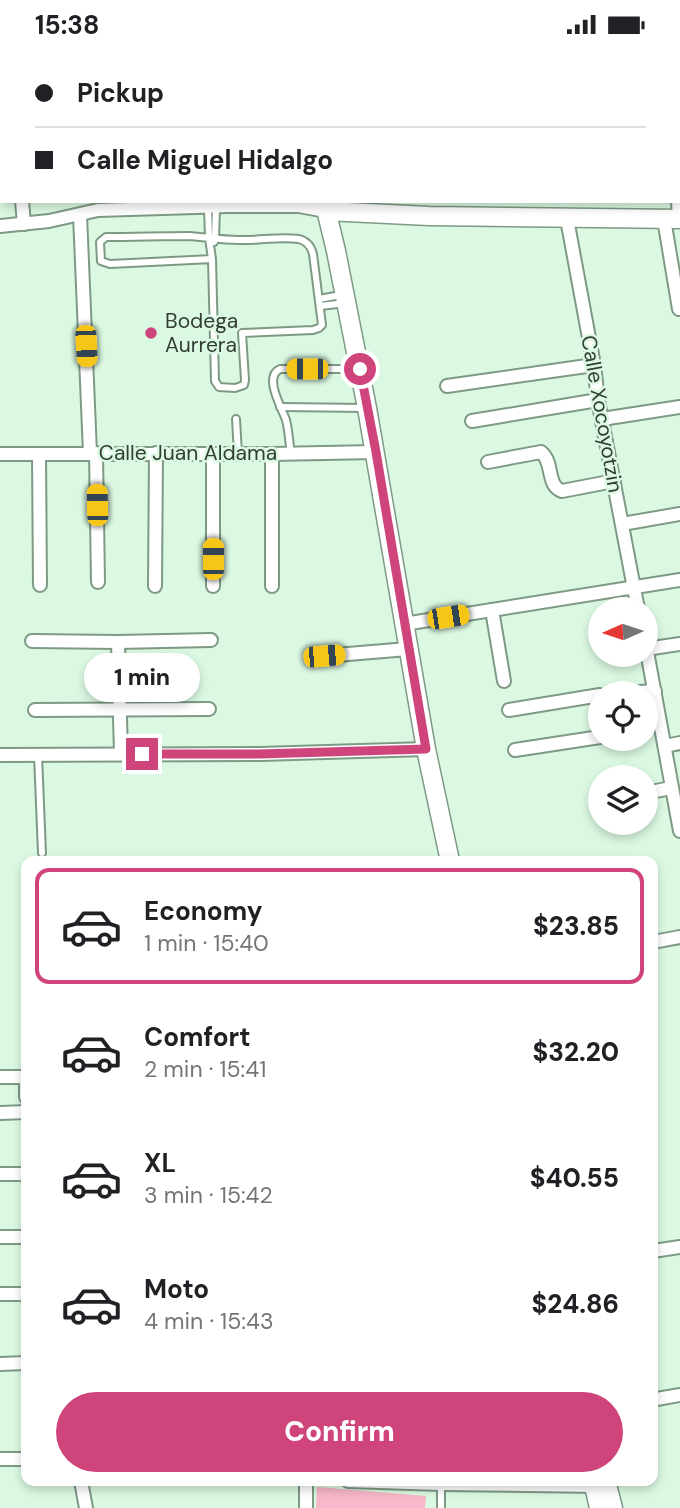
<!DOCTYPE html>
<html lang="en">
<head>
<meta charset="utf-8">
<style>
	body { margin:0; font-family:"DM Sans",sans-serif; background:#f2f2f2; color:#202124; height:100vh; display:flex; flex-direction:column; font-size:26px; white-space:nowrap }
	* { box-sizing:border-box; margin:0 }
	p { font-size:23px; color:#757577 }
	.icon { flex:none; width:38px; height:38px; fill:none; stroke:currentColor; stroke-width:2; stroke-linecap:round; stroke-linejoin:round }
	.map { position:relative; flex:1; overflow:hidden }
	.panel { position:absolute; left:21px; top:807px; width:637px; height:630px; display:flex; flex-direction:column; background:#fff; border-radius:14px; box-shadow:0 4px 10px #0003 }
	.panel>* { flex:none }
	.top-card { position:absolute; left:0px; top:0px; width:681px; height:154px; box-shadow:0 4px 10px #0003; display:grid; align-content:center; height:154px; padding:0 35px; background:#fff }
	.needle { width:46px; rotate:267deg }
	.buttons { position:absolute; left:588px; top:548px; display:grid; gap:14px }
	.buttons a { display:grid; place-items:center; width:70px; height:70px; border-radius:50%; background:#fff; box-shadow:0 4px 10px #0003; font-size:35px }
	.end { position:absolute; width:32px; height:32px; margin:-16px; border:9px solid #cf447a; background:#fff; box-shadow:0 0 0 4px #fff }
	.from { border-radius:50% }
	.bubble { position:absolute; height:49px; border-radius:24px; background:#fff; box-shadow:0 4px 10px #0003; font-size:23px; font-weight:800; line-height:49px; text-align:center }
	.car { position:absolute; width:21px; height:42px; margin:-21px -10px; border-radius:9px; box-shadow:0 0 5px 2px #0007; background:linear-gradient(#f5c518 24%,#345 0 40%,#f5c518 0 76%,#345 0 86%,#f5c518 0) }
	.top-card b { display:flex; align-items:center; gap:24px; height:66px; font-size:26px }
	.top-card b+b { border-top:2px solid #e0e0e0 }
	.top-card i { width:18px; height:18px; background:#202124 }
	ul { padding:12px 0 0; list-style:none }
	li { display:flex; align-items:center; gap:21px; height:116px; margin:0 14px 10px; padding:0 21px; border:4px solid transparent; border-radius:14px }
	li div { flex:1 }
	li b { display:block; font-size:26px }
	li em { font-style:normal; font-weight:800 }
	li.selected { border-color:#cf447a }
	li>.icon { width:63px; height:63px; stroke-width:1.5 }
	.primary-button { display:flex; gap:14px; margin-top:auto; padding:14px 35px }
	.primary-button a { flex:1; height:80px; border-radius:42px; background:#cf447a; color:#fff; font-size:28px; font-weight:800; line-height:80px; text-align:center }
	.status { display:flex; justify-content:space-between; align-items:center; height:49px; padding:0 35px; background:#fff; direction:ltr }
	.status svg { height:19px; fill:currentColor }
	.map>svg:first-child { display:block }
	.green { fill:#f7b7c9 }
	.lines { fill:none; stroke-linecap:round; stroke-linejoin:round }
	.lane-casing { stroke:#7e9a85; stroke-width:10 }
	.street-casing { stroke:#7e9a85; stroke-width:16 }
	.secondary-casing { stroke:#7e9a85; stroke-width:21 }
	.lane { stroke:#fff; stroke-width:6 }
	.street { stroke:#fff; stroke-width:12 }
	.secondary { stroke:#fff; stroke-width:18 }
	.route { stroke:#cf447a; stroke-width:9 }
	.poi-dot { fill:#cf447a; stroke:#dbf9e2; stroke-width:2.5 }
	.labels { text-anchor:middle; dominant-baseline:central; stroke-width:5; stroke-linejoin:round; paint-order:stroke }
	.poi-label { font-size:21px; fill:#323d35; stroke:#dbf9e2; text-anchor:start }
	.street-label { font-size:21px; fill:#323d35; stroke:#dbf9e2 }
</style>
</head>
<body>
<div class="status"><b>15:38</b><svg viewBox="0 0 49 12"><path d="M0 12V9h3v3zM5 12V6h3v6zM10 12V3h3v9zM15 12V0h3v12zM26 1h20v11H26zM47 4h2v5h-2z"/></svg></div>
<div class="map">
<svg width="680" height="1459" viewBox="0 0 680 1459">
	<rect width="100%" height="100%" fill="#dbf9e2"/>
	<!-- green -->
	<path class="green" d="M317,1438L426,1447L425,1459H316Z"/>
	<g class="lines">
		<!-- lane casing -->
		<g class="lane-casing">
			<g id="lane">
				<path d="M208,158L209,189L212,210L215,332L219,338L235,339L244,336L245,331L242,284L313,281L319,279L322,276L313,205C311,197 307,192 299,190C279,187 258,192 238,191C222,191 205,188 189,187C161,187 134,188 106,188L100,193L101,212L110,215L212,210"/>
				<path d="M214,193L215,190L216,158"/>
				<path d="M319,250L341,246"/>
				<path d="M320,257L346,254"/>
				<path d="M280,358L365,359"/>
				<path d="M236,370L238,405"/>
				<path d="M291,405C289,394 289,382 286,371C282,359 263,328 280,320H358"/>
				<path d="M38,706L42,804"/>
				<path d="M441,1459V1435"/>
			</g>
		</g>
		<!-- street casing -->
		<g class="street-casing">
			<g id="street">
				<path d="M12,0L13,2"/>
				<path d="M0,43H2"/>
				<path d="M0,107H2"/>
				<path d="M22,152L24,175"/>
				<path d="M678,152L679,171"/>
				<path d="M80,166L90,404"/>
				<path d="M567,170L594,316L598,351L638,560"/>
				<path d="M664,170L679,260"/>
				<path d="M0,177L49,172L98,161L228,157H299L326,162"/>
				<path d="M447,337L594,316"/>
				<path d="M602,370L680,358"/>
				<path d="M472,372L598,351"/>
				<path d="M96,404L98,533"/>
				<path d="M0,405H272L376,403"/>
				<path d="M39,405L40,536"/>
				<path d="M488,413L541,403C554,413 546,437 562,442L614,432"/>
				<path d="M622,475L680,465"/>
				<path d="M155,537L156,404"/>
				<path d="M213,537V405"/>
				<path d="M272,537V405"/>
				<path d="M492,561L504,632"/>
				<path d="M404,575L680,531"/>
				<path d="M32,592L118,593L211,591"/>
				<path d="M118,593L121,705"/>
				<path d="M646,597L680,782"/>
				<path d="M646,600L680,595"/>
				<path d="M324,607L408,600"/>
				<path d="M625,644L655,642"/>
				<path d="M35,661L209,660"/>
				<path d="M509,661L600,646"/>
				<path d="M665,697L680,694"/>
				<path d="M515,701L600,688"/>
				<path d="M0,706L260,705L426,700"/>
				<path d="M646,744L671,739"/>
				<path d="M597,751H600"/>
				<path d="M653,893L680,888"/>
				<path d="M0,1028H26"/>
				<path d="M26,1028V1048"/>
				<path d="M0,1064L26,1063"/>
				<path d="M0,1125H26"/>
				<path d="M0,1188H26"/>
				<path d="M653,1202L680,1198"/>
				<path d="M0,1245H26"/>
				<path d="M0,1315L26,1314"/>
				<path d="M653,1348L657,1350L680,1346"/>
				<path d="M0,1410H26"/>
				<path d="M81,1432L86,1459"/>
				<path d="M306,1432V1459"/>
				<path d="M348,1432L441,1435L599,1437"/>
			</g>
		</g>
		<!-- secondary casing -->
		<g class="secondary-casing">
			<g id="secondary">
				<path d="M274,0V2"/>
				<path d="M324,152L336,202L367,359L426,700L450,812"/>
				<path d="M326,162L429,167L680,170"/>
				<path d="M593,1432L599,1459"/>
				<path d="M606,1432L613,1459"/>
			</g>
		</g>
		<!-- lane -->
		<use href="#lane" class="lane"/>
		<!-- street -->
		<use href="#street" class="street"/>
		<!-- secondary -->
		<use href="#secondary" class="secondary"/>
	</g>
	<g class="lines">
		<!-- route -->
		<path class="route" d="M142,705H260L426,700L376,403L360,320"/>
	</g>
	<!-- markers -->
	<circle class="poi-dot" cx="151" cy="284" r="7"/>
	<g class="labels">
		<!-- poi labels -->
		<g class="poi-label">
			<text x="165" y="272">Bodega<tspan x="165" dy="24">Aurrera</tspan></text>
		</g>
		<!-- street labels -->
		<g class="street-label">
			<text transform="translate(602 365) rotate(80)">Calle Xocoyotzin</text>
			<text x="188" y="404">Calle Juan Aldama</text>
		</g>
	</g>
</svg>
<div class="buttons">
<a><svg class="needle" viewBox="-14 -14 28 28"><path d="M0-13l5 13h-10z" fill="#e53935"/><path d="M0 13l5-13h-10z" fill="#757577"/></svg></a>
<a><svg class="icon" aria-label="locate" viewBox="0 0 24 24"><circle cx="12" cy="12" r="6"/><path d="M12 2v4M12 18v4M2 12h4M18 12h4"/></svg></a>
<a><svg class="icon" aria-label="layers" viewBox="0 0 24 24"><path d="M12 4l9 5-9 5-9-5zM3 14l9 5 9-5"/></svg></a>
</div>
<i class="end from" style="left:360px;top:320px"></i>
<i class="end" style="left:142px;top:705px"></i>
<div class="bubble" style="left:84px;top:604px;width:116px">1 min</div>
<i class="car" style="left:86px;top:297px;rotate:177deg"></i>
<i class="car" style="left:307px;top:320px;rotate:270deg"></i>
<i class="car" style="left:97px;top:456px;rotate:359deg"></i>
<i class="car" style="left:213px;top:510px;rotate:0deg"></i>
<i class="car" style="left:448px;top:568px;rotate:81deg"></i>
<i class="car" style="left:324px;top:607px;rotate:85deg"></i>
<div class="top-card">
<b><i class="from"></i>Pickup</b>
<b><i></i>Calle Miguel Hidalgo</b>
</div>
<section class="panel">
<ul>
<li class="selected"><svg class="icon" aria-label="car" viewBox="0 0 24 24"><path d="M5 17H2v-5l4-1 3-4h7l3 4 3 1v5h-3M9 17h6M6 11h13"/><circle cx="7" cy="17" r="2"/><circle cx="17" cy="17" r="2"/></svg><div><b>Economy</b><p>1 min · 15:40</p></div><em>$23.85</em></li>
<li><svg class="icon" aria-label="car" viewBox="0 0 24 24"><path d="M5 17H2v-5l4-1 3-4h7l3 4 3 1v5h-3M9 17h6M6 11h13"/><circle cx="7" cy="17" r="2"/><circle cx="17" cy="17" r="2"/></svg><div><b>Comfort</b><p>2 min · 15:41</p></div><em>$32.20</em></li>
<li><svg class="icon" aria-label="car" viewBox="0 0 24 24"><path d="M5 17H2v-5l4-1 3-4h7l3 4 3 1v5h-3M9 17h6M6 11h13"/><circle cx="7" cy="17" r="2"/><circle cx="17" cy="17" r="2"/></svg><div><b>XL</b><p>3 min · 15:42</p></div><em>$40.55</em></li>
<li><svg class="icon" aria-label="car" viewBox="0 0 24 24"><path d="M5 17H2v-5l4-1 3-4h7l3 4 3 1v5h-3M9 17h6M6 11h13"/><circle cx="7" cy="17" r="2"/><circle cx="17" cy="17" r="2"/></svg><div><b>Moto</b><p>4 min · 15:43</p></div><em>$24.86</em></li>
</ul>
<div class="primary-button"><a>Confirm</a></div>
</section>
</div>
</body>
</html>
